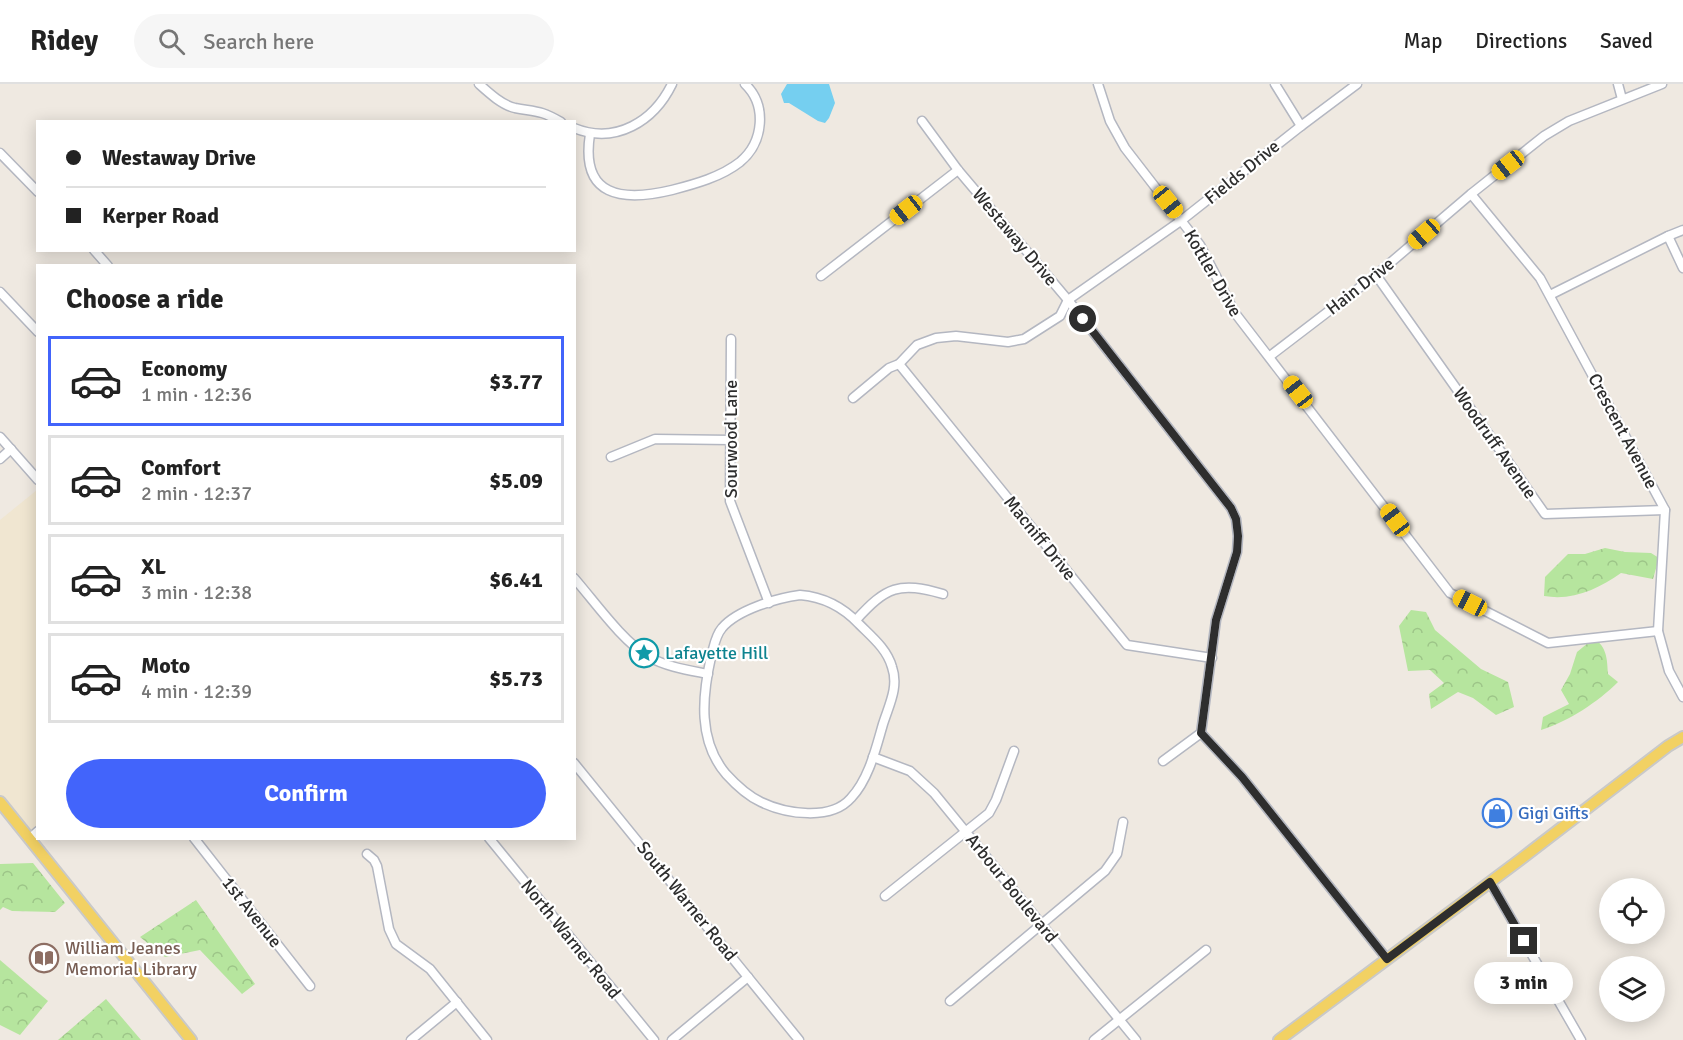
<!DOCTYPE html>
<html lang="en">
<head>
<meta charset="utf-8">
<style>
	body { margin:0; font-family:Signika,sans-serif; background:#f6f6f6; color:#222; height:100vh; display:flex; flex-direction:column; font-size:22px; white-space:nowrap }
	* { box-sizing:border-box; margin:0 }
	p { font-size:20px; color:#767676 }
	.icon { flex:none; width:33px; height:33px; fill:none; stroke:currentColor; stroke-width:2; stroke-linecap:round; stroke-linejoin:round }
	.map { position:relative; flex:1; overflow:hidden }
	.side { position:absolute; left:36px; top:180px; width:540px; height:576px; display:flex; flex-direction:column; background:#fff; border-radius:0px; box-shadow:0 3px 15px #0003 }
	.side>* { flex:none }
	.banner { position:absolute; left:36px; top:36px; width:540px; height:132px; border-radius:0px; box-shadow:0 3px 15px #0003; display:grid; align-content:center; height:132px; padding:0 30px; background:#fff }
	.controls { position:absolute; left:1599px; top:794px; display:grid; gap:12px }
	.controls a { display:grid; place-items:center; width:66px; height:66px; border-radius:50%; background:#fff; box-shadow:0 3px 15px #0003; font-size:30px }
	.end { position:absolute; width:27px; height:27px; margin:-14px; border:8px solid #2e2e2e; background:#fff; box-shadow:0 0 0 3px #fff }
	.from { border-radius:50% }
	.bubble { position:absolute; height:42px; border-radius:21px; background:#fff; box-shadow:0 3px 15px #0003; font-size:20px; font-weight:700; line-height:42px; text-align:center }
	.car { position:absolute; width:18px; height:36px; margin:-18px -9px; border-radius:8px; box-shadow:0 0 4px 2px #0007; background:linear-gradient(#f5c518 24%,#345 0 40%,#f5c518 0 76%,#345 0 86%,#f5c518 0) }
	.banner b { display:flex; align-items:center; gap:21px; height:57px; font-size:22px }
	.banner b+b { border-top:2px solid #e0e0e0 }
	.banner i { width:15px; height:15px; background:#222 }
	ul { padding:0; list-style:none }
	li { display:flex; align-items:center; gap:18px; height:90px; margin:0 12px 9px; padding:0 18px; border:3px solid #e0e0e0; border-radius:0px }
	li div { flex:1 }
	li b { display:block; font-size:22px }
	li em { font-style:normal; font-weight:700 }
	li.on { border-color:#4264fb }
	li>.icon { width:54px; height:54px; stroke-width:1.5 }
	h2 { padding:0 30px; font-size:27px; line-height:72px }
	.button { display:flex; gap:12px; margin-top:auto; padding:12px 30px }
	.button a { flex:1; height:69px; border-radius:36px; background:#4264fb; color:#fff; font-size:24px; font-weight:700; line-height:69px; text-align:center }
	header { display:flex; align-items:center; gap:36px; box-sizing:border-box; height:84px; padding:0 30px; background:#fff; border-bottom:2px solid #e0e0e0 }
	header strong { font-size:28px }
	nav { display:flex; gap:33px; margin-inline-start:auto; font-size:21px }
	.search { width:420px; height:54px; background:#f6f6f6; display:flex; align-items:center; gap:15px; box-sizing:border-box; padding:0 21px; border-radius:33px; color:#767676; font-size:22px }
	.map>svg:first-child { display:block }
	.education { fill:#f0e6d1 }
	.forest { fill:url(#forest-crowns) }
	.water { fill:#75cff0 }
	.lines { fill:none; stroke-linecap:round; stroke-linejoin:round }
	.minor-casing { stroke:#b4b7c1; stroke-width:11 }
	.major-casing { stroke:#c9c9c9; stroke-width:14 }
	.minor { stroke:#fff; stroke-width:8 }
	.major { stroke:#f2d163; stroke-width:10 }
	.route { stroke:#2e2e2e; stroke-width:8 }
	.labels { text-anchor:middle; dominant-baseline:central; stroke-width:4.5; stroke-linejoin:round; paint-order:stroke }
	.street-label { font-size:18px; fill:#2e2e2e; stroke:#fff }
	.culture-label { font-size:18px; fill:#0d838f; stroke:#fff; text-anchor:start }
	.shop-label { font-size:18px; fill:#366cbe; stroke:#fff; text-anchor:start }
	.education-label { font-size:18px; fill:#785e54; stroke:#fff; text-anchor:start }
</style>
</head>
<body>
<header>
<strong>Ridey</strong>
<div class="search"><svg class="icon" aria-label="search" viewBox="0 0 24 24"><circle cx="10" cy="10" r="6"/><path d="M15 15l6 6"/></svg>Search here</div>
<nav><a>Map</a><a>Directions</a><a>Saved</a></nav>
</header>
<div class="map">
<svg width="1683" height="956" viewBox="0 0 1683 956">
	<defs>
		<pattern id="forest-crowns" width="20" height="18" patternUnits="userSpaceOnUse" patternTransform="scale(1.5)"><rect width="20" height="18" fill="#b6e59e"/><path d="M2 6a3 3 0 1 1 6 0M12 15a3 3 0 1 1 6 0" fill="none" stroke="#9dc588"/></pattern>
	</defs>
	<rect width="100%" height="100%" fill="#efe9e1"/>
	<!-- education -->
	<path class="education" d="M37,406V747L29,755L0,718V436Z"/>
	<!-- forest -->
	<g class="forest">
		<path d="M1605,464L1625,468L1651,469L1659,474L1653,495L1621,489C1598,505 1573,517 1544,512L1545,493L1568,470H1585Z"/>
		<path d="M1411,526L1426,528L1435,546L1481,585L1508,598L1514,623L1496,631L1473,614L1458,608L1431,625L1429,610L1444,599L1430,586L1408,587L1399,542Z"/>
		<path d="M1594,554C1607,564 1607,574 1608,590L1618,598C1598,618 1569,637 1541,646L1543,633L1569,620L1561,606L1570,590L1577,568Z"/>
		<path d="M33,779L65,819L55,828L12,827L3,823L0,826V780Z"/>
		<path d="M196,816L255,900L242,910L200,866L165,873L140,853Z"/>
		<path d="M0,876L48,917L20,951L0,941Z"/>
		<path d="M106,915L141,956H58Z"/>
	</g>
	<!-- water -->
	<path class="water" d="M787,0H829L835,19L829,34L825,39L818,37L789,19H784L781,10Z"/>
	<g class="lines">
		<!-- minor casing -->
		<g class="minor-casing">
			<g id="minor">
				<path d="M479,0C489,9 502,21 515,24C537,28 540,26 561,38"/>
				<path d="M1098,0L1110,37L1125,64L1200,161L1235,229L1450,509L1548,559L1658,547"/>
				<path d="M1275,0L1301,42"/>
				<path d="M1618,0L1622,15"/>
				<path d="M922,37L958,86L1068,216L1231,424L1236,435L1238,452L1237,468L1216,536L1201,649L1242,693L1387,875"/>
				<path d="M574,44C616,61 654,37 672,0"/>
				<path d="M590,50C580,113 622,118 672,106C695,100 721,93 740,78C764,58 767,21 745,0"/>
				<path d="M0,69L38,108"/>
				<path d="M1471,110L1540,194L1665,426L1658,547L1669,587L1683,613"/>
				<path d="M1668,152L1683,184"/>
				<path d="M94,166L108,182"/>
				<path d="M1376,191L1545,430L1665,426"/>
				<path d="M821,192L958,86"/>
				<path d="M0,208L38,248"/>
				<path d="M1550,211L1668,152L1683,146"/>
				<path d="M731,255L730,417L769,519"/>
				<path d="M1270,272L1376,191L1471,110L1544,52L1569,37L1662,0"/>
				<path d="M899,280L1127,561L1212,574"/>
				<path d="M853,314L889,284L899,280L917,261L936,254L956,252L1008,258L1024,255L1060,232L1068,216L1182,136L1301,42L1357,0"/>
				<path d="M0,353L38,396"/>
				<path d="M611,373L655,355L731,356"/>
				<path d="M0,375L11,365"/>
				<path d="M574,494C595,518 622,557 649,573C667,583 688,586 708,590"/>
				<path d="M800,511C825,513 843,523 859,540C872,553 887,565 892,583C899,603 889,621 883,640C876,664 869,695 851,714C831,737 786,730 761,718C748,712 736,701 726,690C698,657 702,613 711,573C714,563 715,552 722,544C737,526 777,514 800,511Z"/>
				<path d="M856,536C886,503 899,497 943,510"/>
				<path d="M873,673L910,687L934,709L1136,956"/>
				<path d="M1163,677L1201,649"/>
				<path d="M574,679L799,956"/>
				<path d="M194,754L310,902"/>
				<path d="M489,754L654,956"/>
				<path d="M29,755L38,747"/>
				<path d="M367,770L374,776L377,782L389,845L396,860L430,885L487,956"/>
				<path d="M1490,798L1581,956"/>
				<path d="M885,812L989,729L996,716L1014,667"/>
				<path d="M950,917L1105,787L1117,770L1123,738"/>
				<path d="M411,956L457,918"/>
				<path d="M672,956L748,893"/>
				<path d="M1094,956L1206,866"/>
			</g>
		</g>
		<!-- major casing -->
		<g class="major-casing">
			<g id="major">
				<path d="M0,718L191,956"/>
				<path d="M1279,956L1521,775L1668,662L1683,653"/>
			</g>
		</g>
		<!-- minor -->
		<use href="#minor" class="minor"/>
		<!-- major -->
		<use href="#major" class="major"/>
	</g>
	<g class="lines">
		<!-- route -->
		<path class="route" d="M1083,235L1231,424L1236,435L1238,452L1237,468L1216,536L1201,649L1242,693L1387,875L1490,798L1524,857"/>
	</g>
	<!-- icons -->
	<defs>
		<g id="sight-ring" transform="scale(1.5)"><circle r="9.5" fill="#fff" stroke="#0f9aa8" stroke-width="1.5"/><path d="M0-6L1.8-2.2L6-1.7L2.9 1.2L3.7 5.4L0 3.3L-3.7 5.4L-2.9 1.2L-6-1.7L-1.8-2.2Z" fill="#0f9aa8"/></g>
		<g id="shop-ring" transform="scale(1.5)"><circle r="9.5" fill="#fff" stroke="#3f7fe0" stroke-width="1.5"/><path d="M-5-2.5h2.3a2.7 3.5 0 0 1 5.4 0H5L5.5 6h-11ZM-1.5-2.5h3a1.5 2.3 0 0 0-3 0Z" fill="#3f7fe0"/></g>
		<g id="library-ring" transform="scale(1.5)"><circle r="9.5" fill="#fff" stroke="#8d6e63" stroke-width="1.5"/><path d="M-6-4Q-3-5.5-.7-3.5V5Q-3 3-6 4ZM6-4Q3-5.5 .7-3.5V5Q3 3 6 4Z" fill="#8d6e63"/></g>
	</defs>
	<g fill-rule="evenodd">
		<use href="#sight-ring" x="644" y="569"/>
		<use href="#shop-ring" x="1497" y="729"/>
		<use href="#library-ring" x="44" y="874"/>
	</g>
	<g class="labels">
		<!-- street labels -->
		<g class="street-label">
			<text transform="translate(1242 88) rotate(-39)">Fields Drive</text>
			<text transform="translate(1015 153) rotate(50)">Westaway Drive</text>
			<text transform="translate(1213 189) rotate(60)">Kottler Drive</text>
			<text transform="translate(1360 202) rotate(-38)">Hain Drive</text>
			<text transform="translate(1623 347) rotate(62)">Crescent Avenue</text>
			<text transform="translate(731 355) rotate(-90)">Sourwood Lane</text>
			<text transform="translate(1495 359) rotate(55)">Woodruff Avenue</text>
			<text transform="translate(1040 454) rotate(51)">Macniff Drive</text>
			<text transform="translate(1012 804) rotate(51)">Arbour Boulevard</text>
			<text transform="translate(687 817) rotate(51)">South Warner Road</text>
			<text transform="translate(252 828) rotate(52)">1st Avenue</text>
			<text transform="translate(571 855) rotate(51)">North Warner Road</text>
		</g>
		<!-- culture labels -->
		<g class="culture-label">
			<text x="665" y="569">Lafayette Hill</text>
		</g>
		<!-- shop labels -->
		<g class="shop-label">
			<text x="1518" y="729">Gigi Gifts</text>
		</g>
		<!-- education labels -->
		<g class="education-label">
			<text x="65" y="864">William Jeanes<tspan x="65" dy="21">Memorial Library</tspan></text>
		</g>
	</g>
</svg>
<div class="controls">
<a><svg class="icon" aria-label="locate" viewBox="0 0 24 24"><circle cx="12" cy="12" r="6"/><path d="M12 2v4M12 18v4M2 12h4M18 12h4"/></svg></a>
<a><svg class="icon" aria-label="layers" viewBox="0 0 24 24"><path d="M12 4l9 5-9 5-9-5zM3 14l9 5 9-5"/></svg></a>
</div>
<i class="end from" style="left:1083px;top:235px"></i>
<i class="end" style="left:1524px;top:857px"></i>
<div class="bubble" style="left:1474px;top:878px;width:99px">3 min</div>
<i class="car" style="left:1508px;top:81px;rotate:232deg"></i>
<i class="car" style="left:1168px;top:118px;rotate:141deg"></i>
<i class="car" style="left:906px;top:126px;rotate:232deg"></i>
<i class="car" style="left:1424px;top:150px;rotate:229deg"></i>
<i class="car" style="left:1298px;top:308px;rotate:322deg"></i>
<i class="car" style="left:1395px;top:436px;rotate:323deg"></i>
<i class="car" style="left:1470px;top:519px;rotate:297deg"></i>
<div class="banner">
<b><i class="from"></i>Westaway Drive</b>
<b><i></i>Kerper Road</b>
</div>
<section class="side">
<h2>Choose a ride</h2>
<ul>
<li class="on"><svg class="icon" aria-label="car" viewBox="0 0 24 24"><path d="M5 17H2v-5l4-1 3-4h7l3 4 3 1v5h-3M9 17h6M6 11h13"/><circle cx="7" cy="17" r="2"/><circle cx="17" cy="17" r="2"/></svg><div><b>Economy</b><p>1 min · 12:36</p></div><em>$3.77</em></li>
<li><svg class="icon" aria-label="car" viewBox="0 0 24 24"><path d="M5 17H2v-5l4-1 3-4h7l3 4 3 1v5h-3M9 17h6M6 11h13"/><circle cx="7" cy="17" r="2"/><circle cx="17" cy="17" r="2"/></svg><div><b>Comfort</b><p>2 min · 12:37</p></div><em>$5.09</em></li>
<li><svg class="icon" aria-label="car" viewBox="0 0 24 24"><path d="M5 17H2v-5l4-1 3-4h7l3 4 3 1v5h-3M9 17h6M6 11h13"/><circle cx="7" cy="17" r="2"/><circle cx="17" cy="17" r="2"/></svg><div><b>XL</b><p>3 min · 12:38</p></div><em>$6.41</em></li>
<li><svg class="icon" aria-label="car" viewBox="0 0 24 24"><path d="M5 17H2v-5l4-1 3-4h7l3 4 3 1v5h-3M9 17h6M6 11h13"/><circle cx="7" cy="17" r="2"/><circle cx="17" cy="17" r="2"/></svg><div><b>Moto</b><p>4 min · 12:39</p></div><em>$5.73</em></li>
</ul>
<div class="button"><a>Confirm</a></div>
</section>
</div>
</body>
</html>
